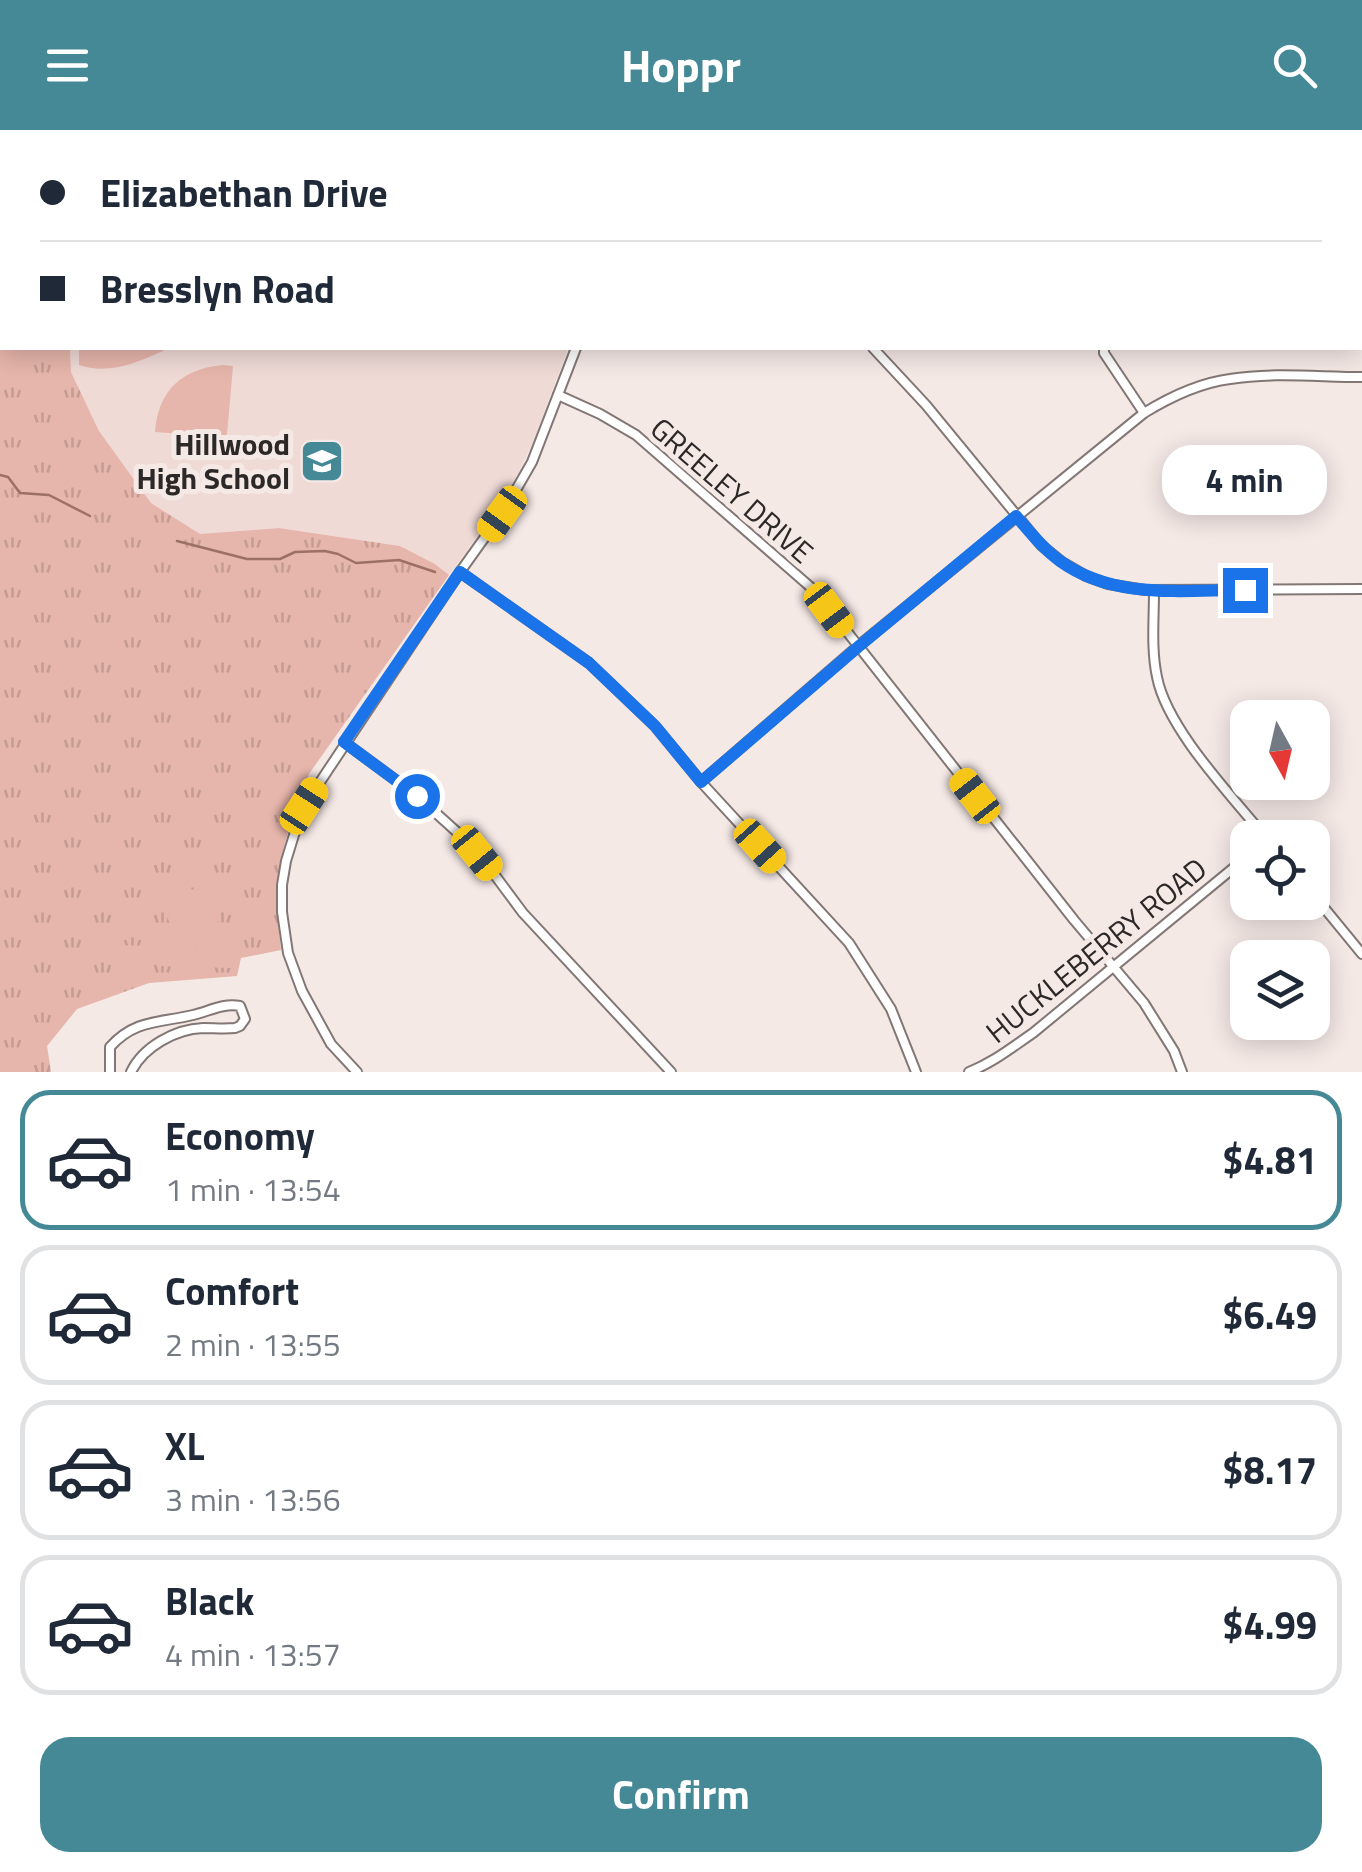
<!DOCTYPE html>
<html lang="en">
<head>
<meta charset="utf-8">
<style>
	body { margin:0; font-family:"Titillium Web",sans-serif; background:#f2f2f3; color:#1f2937; height:100vh; display:flex; flex-direction:column; font-size:38px; white-space:nowrap }
	* { box-sizing:border-box; margin:0 }
	p { font-size:32px; color:#747a83 }
	.icon { flex:none; width:55px; height:55px; fill:none; stroke:currentColor; stroke-width:2; stroke-linecap:round; stroke-linejoin:round }
	.map { position:relative; height:942px; overflow:hidden }
	.side { display:flex; flex-direction:column; background:#fff; flex:1 }
	.side>* { flex:none }
	.guide { position:absolute; left:0px; top:0px; width:1362px; height:220px; box-shadow:0 5px 25px #0003; display:grid; align-content:center; height:220px; padding:0 40px; background:#fff }
	.needle { width:65px; rotate:172deg }
	.tools { position:absolute; left:1230px; top:570px; display:grid; gap:20px }
	.tools a { display:grid; place-items:center; width:100px; height:100px; border-radius:20px; background:#fff; box-shadow:0 5px 25px #0003; font-size:50px }
	.end { position:absolute; width:45px; height:45px; margin:-22px; border:12px solid #1a73e8; background:#fff; box-shadow:0 0 0 5px #fff }
	.from { border-radius:50% }
	.bubble { position:absolute; height:70px; border-radius:30px; background:#fff; box-shadow:0 5px 25px #0003; font-size:32px; font-weight:700; line-height:70px; text-align:center }
	.car { position:absolute; width:30px; height:60px; margin:-30px -15px; border-radius:12px; box-shadow:0 0 8px 2px #0007; background:linear-gradient(#f5c518 24%,#345 0 40%,#f5c518 0 76%,#345 0 86%,#f5c518 0) }
	.guide b { display:flex; align-items:center; gap:35px; height:95px; font-size:38px }
	.guide b+b { border-top:2px solid #e0e1e3 }
	.guide i { width:25px; height:25px; background:#1f2937 }
	ul { padding:18px 0 0; list-style:none }
	li { display:flex; align-items:center; gap:30px; height:140px; margin:0 20px 15px; padding:0 20px; border:5px solid #e0e1e3; border-radius:30px }
	li div { flex:1 }
	li b { display:block; font-size:38px }
	li em { font-style:normal; font-weight:700 }
	li.active { border-color:#458997 }
	li>.icon { width:90px; height:90px; stroke-width:1.5 }
	.primary-button { display:flex; gap:20px; margin-top:auto; padding:20px 40px }
	.primary-button a { flex:1; height:115px; border-radius:30px; background:#458997; color:#fff; font-size:40px; font-weight:700; line-height:115px; text-align:center }
	header { display:flex; justify-content:space-between; align-items:center; height:130px; padding:0 40px; background:#458997; color:#fff; font-size:45px; font-weight:700 }
	.map>svg:first-child { display:block }
	.built { fill:#efdad6 }
	.grass { fill:url(#grass-tufts) }
	.green { fill:#e6b5ab }
	.lines { fill:none; stroke-linecap:round; stroke-linejoin:round }
	.stream { stroke:#9c7067; stroke-width:2.5 }
	.minor-casing { stroke:#827774; stroke-width:12 }
	.tertiary-casing { stroke:#827774; stroke-width:14 }
	.minor { stroke:#fff; stroke-width:8 }
	.tertiary { stroke:#fff; stroke-width:9 }
	.route { stroke:#1a73e8; stroke-width:12 }
	.labels { text-anchor:middle; dominant-baseline:central; stroke-width:10; stroke-linejoin:round; paint-order:stroke }
	.poi-label { font-size:30px; font-weight:bold; fill:#2c2827; stroke:#f5e9e6; text-anchor:end }
	.street-label { font-size:30px; fill:#2c2827; stroke:#f5e9e6 }
</style>
</head>
<body>
<header><svg class="icon" aria-label="menu" viewBox="0 0 24 24"><path d="M4 6h16M4 12h16M4 18h16"/></svg>Hoppr<svg class="icon" aria-label="search" viewBox="0 0 24 24"><circle cx="10" cy="10" r="6"/><path d="M15 15l6 6"/></svg></header>
<div class="map">
<svg width="1362" height="942" viewBox="0 0 1362 942">
	<defs>
		<pattern id="grass-tufts" width="24" height="20" patternUnits="userSpaceOnUse" patternTransform="scale(2.5)"><rect width="24" height="20" fill="#e6b5ab"/><path d="M3 7l-1-3M5 7V3M7 7l1-3M15 17l-1-3M17 17v-4M19 17l1-3" fill="none" stroke="#c59c93"/></pattern>
	</defs>
	<rect width="100%" height="100%" fill="#f5e9e6"/>
	<!-- built -->
	<path class="built" d="M70,218H568L532,315L516,347L494,384L449,445L435,434L400,416L279,398L200,404L151,373L99,301L71,242Z"/>
	<!-- grass -->
	<path class="grass" d="M0,116H2V218H70L71,242L99,301L151,373L200,404L279,398L400,416L435,434L449,445L309,644L293,683L280,732L277,783L281,820L241,828L237,846L149,853L77,879L47,916L51,942H0Z"/>
	<!-- green -->
	<g class="green">
		<path d="M79,218H165L163,221C136,233 108,245 79,235Z"/>
		<path d="M223,235L233,236L227,304L223,307L155,302C158,260 182,239 223,235Z"/>
		<path d="M172,759L219,760L218,792L215,795L171,793L168,790L169,761Z"/>
		<path d="M159,800L195,801L194,837L158,836Z"/>
		<path d="M197,802L233,803L231,838L196,837Z"/>
		<path d="M113,815L150,816L149,852L112,851Z"/>
	</g>
	<g class="lines">
		<!-- stream -->
		<g class="stream">
			<path d="M0,345L8,347L20,363L49,365L90,386"/>
			<path d="M177,411L247,429H280L295,422L325,421L338,424L356,433L399,430L435,442"/>
		</g>
		<!-- minor casing -->
		<g class="minor-casing">
			<g id="minor">
				<path d="M673,0L674,2"/>
				<path d="M889,0V2"/>
				<path d="M1101,0V2"/>
				<path d="M1322,0V2"/>
				<path d="M83,2V0"/>
				<path d="M320,2L321,0"/>
				<path d="M873,218L926,275L1041,415L1062,432L1086,446L1108,454L1145,460L1362,459"/>
				<path d="M1104,218V223L1144,283"/>
				<path d="M558,265L600,284L636,305L815,461L1074,790L1144,873L1174,921L1182,942"/>
				<path d="M460,442L589,533L655,596L701,652L849,813L891,879L916,942"/>
				<path d="M1154,461C1154,490 1151,519 1157,547C1167,599 1232,666 1266,708"/>
				<path d="M344,612L416,665L458,703L491,740L523,783L671,942"/>
				<path d="M701,652L857,517L1144,283C1170,267 1199,253 1230,249C1273,242 1319,247 1362,247"/>
				<path d="M1312,763L1362,824"/>
				<path d="M110,942V917C135,889 160,893 193,885C210,881 222,873 240,876L245,889L240,896L235,898C224,899 214,898 203,898C175,899 143,917 131,942"/>
				<path d="M357,942L331,914L302,861L288,823L282,782V755L286,731L302,679L460,442L505,379L532,332L576,218"/>
				<path d="M969,942C994,932 1011,918 1033,903L1248,726"/>
			</g>
		</g>
		<!-- tertiary casing -->
		<g class="tertiary-casing">
			<g id="tertiary">
				<path d="M1360,21H1362"/>
				<path d="M0,107H2"/>
			</g>
		</g>
		<!-- minor -->
		<use href="#minor" class="minor"/>
		<!-- tertiary -->
		<use href="#tertiary" class="tertiary"/>
	</g>
	<g class="lines">
		<!-- route -->
		<path class="route" d="M417,666L344,612L460,442L589,533L655,596L701,652L858,517L1016,386C1030,402 1043,419 1060,431C1114,470 1183,460 1245,460"/>
	</g>
	<!-- icons -->
	<defs>
		<g id="school-square" transform="scale(2.25)"><rect x="-9" y="-9" width="18" height="18" rx="4" fill="#458997" stroke="#f5e9e6"/><path d="M0-5L7-2L0 1L-7-2ZM-4 1L0 2.5L4 1V4Q0 6-4 4Z" fill="#fff"/></g>
	</defs>
	<g fill-rule="evenodd">
		<use href="#school-square" x="322" y="331"/>
	</g>
	<g class="labels">
		<!-- poi labels -->
		<g class="poi-label">
			<text x="290" y="314">Hillwood<tspan x="290" dy="34">High School</tspan></text>
		</g>
		<!-- street labels -->
		<g class="street-label">
			<text transform="translate(732 360) rotate(41)">GREELEY DRIVE</text>
			<text transform="translate(1096 820) rotate(-39)">HUCKLEBERRY ROAD</text>
		</g>
	</g>
</svg>
<div class="tools">
<a><svg class="needle" viewBox="-14 -14 28 28"><path d="M0-13l5 13h-10z" fill="#e53935"/><path d="M0 13l5-13h-10z" fill="#747a83"/></svg></a>
<a><svg class="icon" aria-label="locate" viewBox="0 0 24 24"><circle cx="12" cy="12" r="6"/><path d="M12 2v4M12 18v4M2 12h4M18 12h4"/></svg></a>
<a><svg class="icon" aria-label="layers" viewBox="0 0 24 24"><path d="M12 4l9 5-9 5-9-5zM3 14l9 5 9-5"/></svg></a>
</div>
<i class="end from" style="left:417px;top:666px"></i>
<i class="end" style="left:1245px;top:460px"></i>
<div class="bubble" style="left:1162px;top:315px;width:165px">4 min</div>
<i class="car" style="left:502px;top:384px;rotate:216deg"></i>
<i class="car" style="left:829px;top:480px;rotate:143deg"></i>
<i class="car" style="left:975px;top:666px;rotate:322deg"></i>
<i class="car" style="left:304px;top:676px;rotate:33deg"></i>
<i class="car" style="left:760px;top:716px;rotate:138deg"></i>
<i class="car" style="left:477px;top:723px;rotate:141deg"></i>
<div class="guide">
<b><i class="from"></i>Elizabethan Drive</b>
<b><i></i>Bresslyn Road</b>
</div>
</div>
<section class="side">
<ul>
<li class="active"><svg class="icon" aria-label="car" viewBox="0 0 24 24"><path d="M5 17H2v-5l4-1 3-4h7l3 4 3 1v5h-3M9 17h6M6 11h13"/><circle cx="7" cy="17" r="2"/><circle cx="17" cy="17" r="2"/></svg><div><b>Economy</b><p>1 min · 13:54</p></div><em>$4.81</em></li>
<li><svg class="icon" aria-label="car" viewBox="0 0 24 24"><path d="M5 17H2v-5l4-1 3-4h7l3 4 3 1v5h-3M9 17h6M6 11h13"/><circle cx="7" cy="17" r="2"/><circle cx="17" cy="17" r="2"/></svg><div><b>Comfort</b><p>2 min · 13:55</p></div><em>$6.49</em></li>
<li><svg class="icon" aria-label="car" viewBox="0 0 24 24"><path d="M5 17H2v-5l4-1 3-4h7l3 4 3 1v5h-3M9 17h6M6 11h13"/><circle cx="7" cy="17" r="2"/><circle cx="17" cy="17" r="2"/></svg><div><b>XL</b><p>3 min · 13:56</p></div><em>$8.17</em></li>
<li><svg class="icon" aria-label="car" viewBox="0 0 24 24"><path d="M5 17H2v-5l4-1 3-4h7l3 4 3 1v5h-3M9 17h6M6 11h13"/><circle cx="7" cy="17" r="2"/><circle cx="17" cy="17" r="2"/></svg><div><b>Black</b><p>4 min · 13:57</p></div><em>$4.99</em></li>
</ul>
<div class="primary-button"><a>Confirm</a></div>
</section>
</body>
</html>
